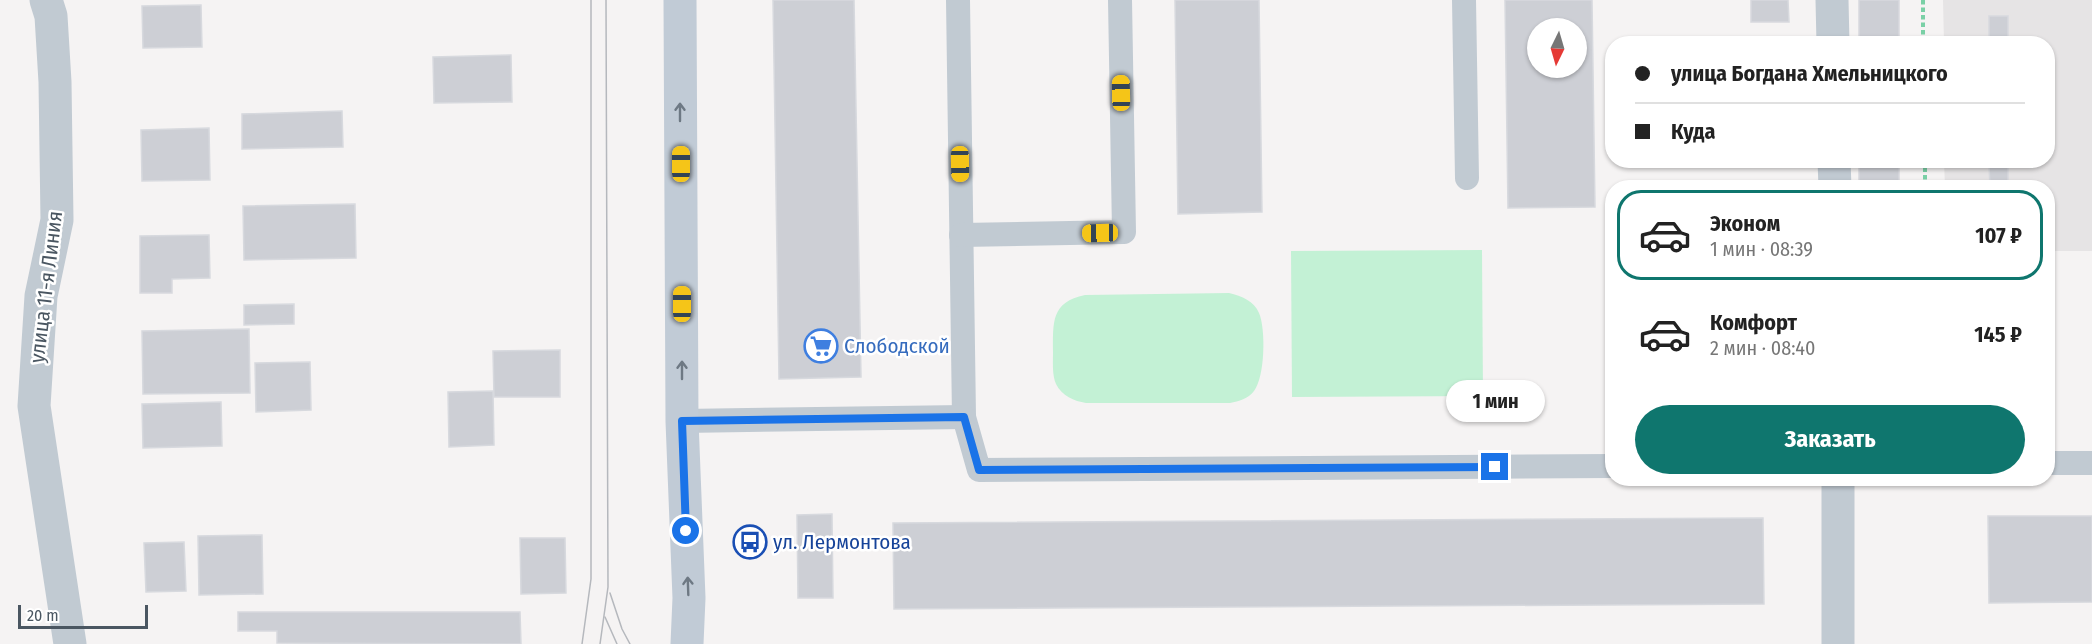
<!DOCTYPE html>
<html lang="ru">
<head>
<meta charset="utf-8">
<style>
	body { margin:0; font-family:"Fira Sans Condensed",sans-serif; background:#f2f2f2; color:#222; height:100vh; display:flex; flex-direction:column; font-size:22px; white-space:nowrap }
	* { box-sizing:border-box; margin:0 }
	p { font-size:20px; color:#767676 }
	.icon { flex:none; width:33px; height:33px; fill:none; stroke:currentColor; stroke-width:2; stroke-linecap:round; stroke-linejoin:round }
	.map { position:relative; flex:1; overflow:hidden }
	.drawer { position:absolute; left:1605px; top:180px; width:450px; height:306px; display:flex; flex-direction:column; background:#fff; border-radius:24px; box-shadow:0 2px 4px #0004 }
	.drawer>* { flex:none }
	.banner { position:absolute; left:1605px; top:36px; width:450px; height:132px; border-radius:24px; box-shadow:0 2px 4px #0004; display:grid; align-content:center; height:132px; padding:0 30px; background:#fff }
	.needle { width:39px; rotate:185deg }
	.buttons { position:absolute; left:1527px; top:18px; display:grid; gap:12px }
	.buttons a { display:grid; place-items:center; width:60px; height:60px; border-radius:50%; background:#fff; box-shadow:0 2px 4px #0004; font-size:30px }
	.scale { position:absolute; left:18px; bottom:15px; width:130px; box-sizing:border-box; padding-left:6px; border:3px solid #4a5661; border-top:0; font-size:16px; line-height:21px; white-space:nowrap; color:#4a5661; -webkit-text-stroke:4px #fff; paint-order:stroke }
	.end { position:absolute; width:27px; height:27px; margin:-14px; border:8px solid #1a73e8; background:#fff; box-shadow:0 0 0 3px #fff }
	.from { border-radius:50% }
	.bubble { position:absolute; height:42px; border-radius:21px; background:#fff; box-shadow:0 2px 4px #0004; font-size:20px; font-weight:700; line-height:42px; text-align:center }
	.car { position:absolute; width:18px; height:36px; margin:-18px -9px; border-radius:8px; box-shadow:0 0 4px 2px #0007; background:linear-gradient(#f5c518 24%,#345 0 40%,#f5c518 0 76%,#345 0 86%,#f5c518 0) }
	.banner b { display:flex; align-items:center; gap:21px; height:57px; font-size:22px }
	.banner b+b { border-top:2px solid #e0e0e0 }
	.banner i { width:15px; height:15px; background:#222 }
	ul { padding:10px 0 0; list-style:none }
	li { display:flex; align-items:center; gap:18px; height:90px; margin:0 12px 9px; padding:0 18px; border:3px solid transparent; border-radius:24px }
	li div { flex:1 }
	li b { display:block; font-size:22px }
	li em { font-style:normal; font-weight:700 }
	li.active { border-color:#0f766e }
	li>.icon { width:54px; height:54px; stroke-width:1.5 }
	.primary-button { display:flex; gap:12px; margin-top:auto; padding:12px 30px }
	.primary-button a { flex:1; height:69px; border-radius:36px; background:#0f766e; color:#fff; font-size:24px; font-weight:700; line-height:69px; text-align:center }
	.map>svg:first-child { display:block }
	.education { fill:#e6e4e5 }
	.green { fill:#c3f1d5 }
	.building { fill:#cdcfd5; stroke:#d7d9de; stroke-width:1.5; fill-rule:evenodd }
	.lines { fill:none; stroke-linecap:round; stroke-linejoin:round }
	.path { stroke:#7ad0a6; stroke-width:4; stroke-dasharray:4.5 3; stroke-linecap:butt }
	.lane { stroke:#c1cad2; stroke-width:24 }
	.street { stroke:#c1cad2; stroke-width:33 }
	.secondary { stroke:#c1cbd6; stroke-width:33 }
	.tram { stroke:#b5b8bd; stroke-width:1.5 }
	.oneway { stroke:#6e7984 }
	.route { stroke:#1a73e8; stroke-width:8 }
	.labels { text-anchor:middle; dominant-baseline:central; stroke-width:5; stroke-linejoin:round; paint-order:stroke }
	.street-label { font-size:21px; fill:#4a5661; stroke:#fff }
	.shop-label { font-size:21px; fill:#366cbe; stroke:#fff; text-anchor:start }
	.transit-label { font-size:21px; fill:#164399; stroke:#fff; text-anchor:start }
</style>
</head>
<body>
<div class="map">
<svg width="2092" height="644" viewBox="0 0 2092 644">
	<rect width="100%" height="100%" fill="#f5f3f3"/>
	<!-- education -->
	<path class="education" d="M1943,0H2092V251H2048V188L1945,187L1944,161L2048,160V44L1944,43Z"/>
	<!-- green -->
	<g class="green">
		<path d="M1482,250L1483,396L1292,397L1291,251Z"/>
		<path d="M1229,293C1242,296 1254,301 1259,313C1266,329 1265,377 1254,391C1248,399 1239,401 1230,403H1086C1074,401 1062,396 1056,384C1052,375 1053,362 1053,352C1053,322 1051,302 1085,295Z"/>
	</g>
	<!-- building -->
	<g class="building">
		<path d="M773,0H854L861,377L779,379Z"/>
		<path d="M1175,0H1259L1262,212L1178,214Z"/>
		<path d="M1505,0H1592L1595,207L1508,208ZM1538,28H1576V68H1538Z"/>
		<path d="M1751,0H1788L1789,22H1751Z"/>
		<rect x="1859" y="0" width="40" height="44"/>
		<path d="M201,5L202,47L143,48L142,6Z"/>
		<rect x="1989" y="16" width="19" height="28"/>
		<path d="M511,55L512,102L434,103L433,57Z"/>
		<path d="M342,111L343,147L242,149V114Z"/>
		<path d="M209,128L210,180L142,181L141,130Z"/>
		<rect x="1859" y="160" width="40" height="28"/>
		<path d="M1989,165H2008V188H1990Z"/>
		<path d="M355,204L356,258L244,260L243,206Z"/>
		<path d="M209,235L210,278L172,279V293H140V236Z"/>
		<path d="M294,304V324L244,325V305Z"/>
		<path d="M249,329L250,393L143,394L142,331Z"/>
		<path d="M560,350V397H494L493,351Z"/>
		<path d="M310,362L311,410L256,412L255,363Z"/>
		<path d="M493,391L494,445L449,447L448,392Z"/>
		<path d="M221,402L222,446L143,448L142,404Z"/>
		<path d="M832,514L833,598H798L797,515Z"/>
		<path d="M1988,516H2092V602L1989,603Z"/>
		<path d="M1763,518L1764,604L894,609L893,523Z"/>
		<path d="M262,535L263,594L199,595L198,536Z"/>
		<path d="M520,538H565L566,593L521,594Z"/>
		<path d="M184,542L186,591L146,592L144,543Z"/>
		<path d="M238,612H520L521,644L277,643V631H238Z"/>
	</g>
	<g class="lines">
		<!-- path -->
		<g class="path">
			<path d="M1923,0V44"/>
			<path d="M1925,160V188"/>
		</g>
		<!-- lane -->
		<g class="lane">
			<path d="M958,0L964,417L979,470L1612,466"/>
			<path d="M1464,0L1467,178"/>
			<path d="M961,235L1124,232L1120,0"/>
			<path d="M682,421L964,417"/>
			<path d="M2048,463H2092"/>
		</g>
		<!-- street -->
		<g class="street">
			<path d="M46,0L51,16L55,82L57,220L41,296L34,406L70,644"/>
			<path d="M1832,0L1833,44"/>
			<path d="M1834,160L1835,188"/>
			<path d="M1838,644V478"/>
		</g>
		<!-- secondary -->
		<path class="secondary" d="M680,0L682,421L689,598L687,644"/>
		<!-- tram -->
		<g class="tram">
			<path d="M610,593L622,629L630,644"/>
			<path d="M605,617L617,644"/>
			<path d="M582,644L591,579V0"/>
			<path d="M600,644L608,587L606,0"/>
		</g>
	</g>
	<!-- one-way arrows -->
	<defs><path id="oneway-shaft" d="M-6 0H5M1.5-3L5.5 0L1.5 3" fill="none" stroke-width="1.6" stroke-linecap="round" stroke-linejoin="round" transform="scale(1.5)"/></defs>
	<g class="oneway">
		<use href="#oneway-shaft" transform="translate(680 112) rotate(-90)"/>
		<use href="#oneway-shaft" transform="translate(682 370) rotate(-90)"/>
		<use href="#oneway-shaft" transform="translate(688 586) rotate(-92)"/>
	</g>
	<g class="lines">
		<!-- route -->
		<path class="route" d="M686,531L682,421L964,417L979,470L1495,467"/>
	</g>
	<!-- icons -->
	<defs>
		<g id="supermarket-ring" transform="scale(1.725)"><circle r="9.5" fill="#fff" stroke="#3f7fe0" stroke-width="1.5"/><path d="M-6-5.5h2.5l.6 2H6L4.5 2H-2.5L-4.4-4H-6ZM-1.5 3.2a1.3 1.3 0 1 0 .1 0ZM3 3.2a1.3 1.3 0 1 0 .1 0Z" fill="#3f7fe0"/></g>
		<g id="bus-ring" transform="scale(1.725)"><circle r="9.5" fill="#fff" stroke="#1a4fb4" stroke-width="1.5"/><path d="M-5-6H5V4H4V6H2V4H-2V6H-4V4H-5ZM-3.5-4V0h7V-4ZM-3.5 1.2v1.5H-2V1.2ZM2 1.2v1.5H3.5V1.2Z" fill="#1a4fb4"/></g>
	</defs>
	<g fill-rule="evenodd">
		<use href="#supermarket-ring" x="821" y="346"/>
		<use href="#bus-ring" x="750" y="542"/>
	</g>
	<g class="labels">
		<!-- street labels -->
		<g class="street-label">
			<text transform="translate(46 287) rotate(-83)">улица 11-я Линия</text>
		</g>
		<!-- shop labels -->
		<g class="shop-label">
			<text x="844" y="346">Слободской</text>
		</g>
		<!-- transit labels -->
		<g class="transit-label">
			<text x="773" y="542">ул. Лермонтова</text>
		</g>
	</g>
</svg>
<div class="buttons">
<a><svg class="needle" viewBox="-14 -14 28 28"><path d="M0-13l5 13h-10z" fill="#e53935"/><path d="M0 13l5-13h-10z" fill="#767676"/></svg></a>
</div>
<div class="scale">20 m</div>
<i class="end from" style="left:686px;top:531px"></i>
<i class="end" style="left:1495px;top:467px"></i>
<div class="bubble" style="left:1446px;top:380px;width:99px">1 мин</div>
<i class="car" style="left:1121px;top:93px;rotate:359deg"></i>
<i class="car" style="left:681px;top:164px;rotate:0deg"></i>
<i class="car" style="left:960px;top:164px;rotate:179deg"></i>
<i class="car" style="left:1100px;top:233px;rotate:269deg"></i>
<i class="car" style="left:682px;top:304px;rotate:0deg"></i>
<div class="banner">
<b><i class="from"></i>улица Богдана Хмельницкого</b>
<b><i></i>Куда</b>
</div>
<section class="drawer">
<ul>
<li class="active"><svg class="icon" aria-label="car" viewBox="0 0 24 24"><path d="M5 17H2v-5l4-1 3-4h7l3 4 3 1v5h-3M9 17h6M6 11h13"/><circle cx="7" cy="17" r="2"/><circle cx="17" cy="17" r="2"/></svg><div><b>Эконом</b><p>1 мин · 08:39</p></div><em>107 ₽</em></li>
<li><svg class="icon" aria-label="car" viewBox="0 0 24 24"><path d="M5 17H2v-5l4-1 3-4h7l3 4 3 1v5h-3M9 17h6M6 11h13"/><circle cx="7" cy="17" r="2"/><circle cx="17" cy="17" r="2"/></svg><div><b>Комфорт</b><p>2 мин · 08:40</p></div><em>145 ₽</em></li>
</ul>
<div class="primary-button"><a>Заказать</a></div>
</section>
</div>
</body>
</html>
